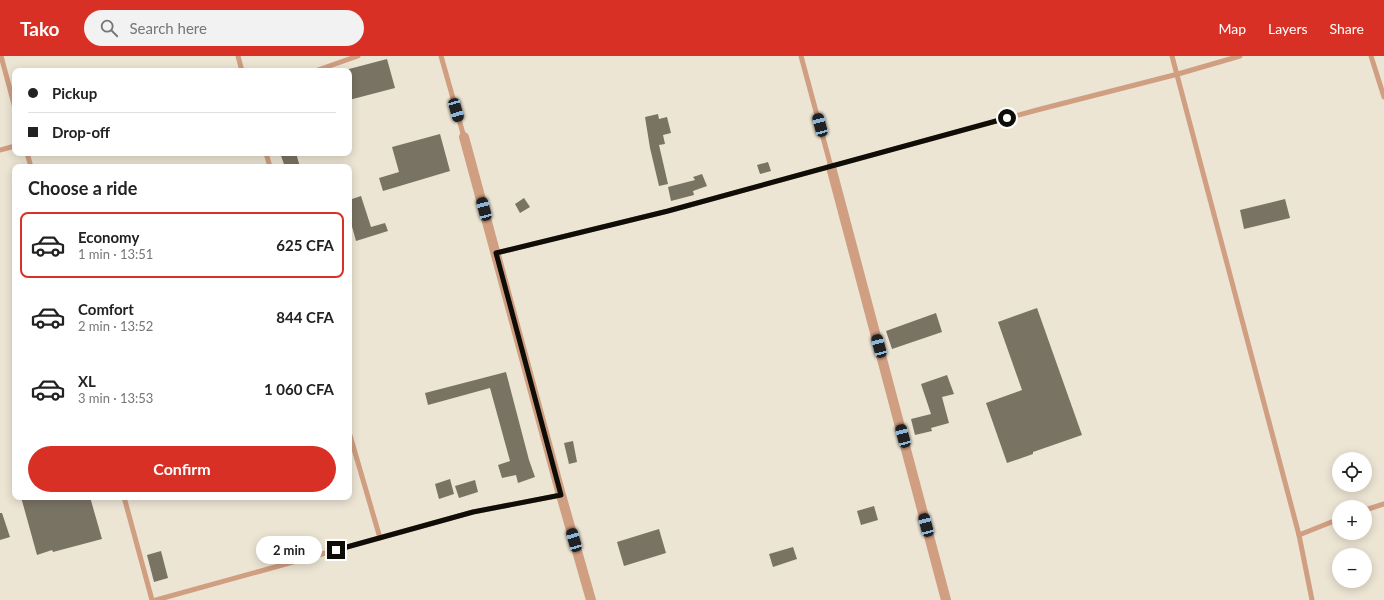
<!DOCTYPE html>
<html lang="en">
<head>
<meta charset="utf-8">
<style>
	body { margin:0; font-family:Lato,sans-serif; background:#f2f2f2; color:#222; height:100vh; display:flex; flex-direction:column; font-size:15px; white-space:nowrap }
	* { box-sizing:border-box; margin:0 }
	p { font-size:13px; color:#767676 }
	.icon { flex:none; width:22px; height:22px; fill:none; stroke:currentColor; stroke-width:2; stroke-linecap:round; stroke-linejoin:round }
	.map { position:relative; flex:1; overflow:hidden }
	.panel { position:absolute; left:12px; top:108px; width:340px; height:336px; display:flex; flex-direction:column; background:#fff; border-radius:8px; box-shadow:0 2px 10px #0003 }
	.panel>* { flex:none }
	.top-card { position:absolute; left:12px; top:12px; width:340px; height:88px; border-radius:8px; box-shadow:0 2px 10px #0003; display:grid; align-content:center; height:88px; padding:0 16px; background:#fff }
	.buttons { position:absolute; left:1332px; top:396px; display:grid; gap:8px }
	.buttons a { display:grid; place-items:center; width:40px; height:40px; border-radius:50%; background:#fff; box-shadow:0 2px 10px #0003; font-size:20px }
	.end { position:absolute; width:18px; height:18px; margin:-9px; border:5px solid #0f0d07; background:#fff; box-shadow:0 0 0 2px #fff }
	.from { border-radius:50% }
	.bubble { position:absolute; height:28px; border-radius:14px; background:#fff; box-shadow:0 2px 10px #0003; font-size:13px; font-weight:700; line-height:28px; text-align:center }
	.car { position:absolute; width:12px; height:24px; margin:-12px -6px; border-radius:5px; box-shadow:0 0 3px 1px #0007; background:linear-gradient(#222 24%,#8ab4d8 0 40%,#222 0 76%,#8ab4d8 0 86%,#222 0) }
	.top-card b { display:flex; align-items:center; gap:14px; height:38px; font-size:15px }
	.top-card b+b { border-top:1px solid #e0e0e0 }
	.top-card i { width:10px; height:10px; background:#222 }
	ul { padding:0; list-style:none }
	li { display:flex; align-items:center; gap:12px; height:66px; margin:0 8px 6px; padding:0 8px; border:2px solid transparent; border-radius:8px }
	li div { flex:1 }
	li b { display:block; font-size:15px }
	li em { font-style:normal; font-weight:700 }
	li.on { border-color:#d93025 }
	li>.icon { width:36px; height:36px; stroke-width:1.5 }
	h2 { padding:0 16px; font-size:18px; line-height:48px }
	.action { display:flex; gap:8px; margin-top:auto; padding:8px 16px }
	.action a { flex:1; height:46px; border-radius:24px; background:#d93025; color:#fff; font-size:16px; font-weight:700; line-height:46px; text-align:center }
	header { display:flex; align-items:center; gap:24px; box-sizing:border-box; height:56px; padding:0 20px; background:#d93025; color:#fff }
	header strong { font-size:19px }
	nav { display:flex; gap:22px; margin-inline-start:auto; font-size:14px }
	.search { width:280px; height:36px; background:#f2f2f2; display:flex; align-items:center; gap:10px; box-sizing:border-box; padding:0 14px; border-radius:22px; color:#767676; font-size:15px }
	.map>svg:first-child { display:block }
	.building { fill:#797363 }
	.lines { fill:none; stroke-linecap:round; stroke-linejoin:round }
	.service { stroke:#d09e81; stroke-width:5 }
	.minor { stroke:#d09e81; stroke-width:10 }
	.route { stroke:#0f0d07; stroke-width:5 }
</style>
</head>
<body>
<header>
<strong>Tako</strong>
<div class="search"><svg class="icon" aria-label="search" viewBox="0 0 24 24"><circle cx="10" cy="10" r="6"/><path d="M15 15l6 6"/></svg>Search here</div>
<nav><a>Map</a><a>Layers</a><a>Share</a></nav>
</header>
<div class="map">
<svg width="1384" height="544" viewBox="0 0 1384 544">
	<rect width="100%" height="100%" fill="#ece5d4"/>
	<!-- building -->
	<g class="building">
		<path d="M387,3L395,32L349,44V13Z"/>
		<path d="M658,58L659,63L667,61L671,77L663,79L665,88L659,89L668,128L659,130L650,92L645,61Z"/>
		<path d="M440,78L450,115L383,135L379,122L399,116L392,91Z"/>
		<path d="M280,97H296L300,111H285Z"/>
		<path d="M768,106L771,115L760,118L757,109Z"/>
		<path d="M702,118L707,130L693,135L694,139L671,145L668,131L695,124L693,121Z"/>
		<path d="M361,140L371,171L385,167L388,175L356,185L351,167H349V144Z"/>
		<path d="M524,142L530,151L520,157L515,148Z"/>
		<path d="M1285,143L1290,162L1244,173L1240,154Z"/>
		<path d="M1037,252L1082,379L1033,396V398L1007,407L986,347L1022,334L998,266Z"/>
		<path d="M936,257L942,276L892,293L886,275Z"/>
		<path d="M506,316L529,404L535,421L518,427L516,419L502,422L498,409L510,405L490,332L428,349L425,337Z"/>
		<path d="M947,319L954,338L942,341L949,367L931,372L932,375L915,379L911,363L931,358L921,328Z"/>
		<path d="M573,385L577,406L569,408L564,387Z"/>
		<path d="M450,423L454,438L439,443L435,428Z"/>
		<path d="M475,424L478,436L459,442L455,430Z"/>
		<path d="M21,441H90L102,483L53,496L52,494L37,499Z"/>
		<path d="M874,450L878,464L861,469L857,455Z"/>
		<path d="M0,457H2L10,481L0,484Z"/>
		<path d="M659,473L666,497L624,510L617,486Z"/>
		<path d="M793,491L797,503L773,511L769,498Z"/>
		<path d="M161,495L168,522L154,526L147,499Z"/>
	</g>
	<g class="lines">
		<!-- service -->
		<g class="service">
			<path d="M1,0L15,52"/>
			<path d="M238,0L242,15"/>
			<path d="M441,0L464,81"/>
			<path d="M801,0L831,111"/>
			<path d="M1172,0L1299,479L1312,544"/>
			<path d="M1371,0L1384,41"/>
			<path d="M315,15L358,0"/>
			<path d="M0,94L15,90"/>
			<path d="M27,97L31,111"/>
			<path d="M266,97L270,111"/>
			<path d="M496,197L668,155L1037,54L1178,18L1240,0"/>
			<path d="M349,376L380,482"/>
			<path d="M124,441L152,544"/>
			<path d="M1365,454L1384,448"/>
			<path d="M1299,479L1339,463"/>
			<path d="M156,544L473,456L561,439"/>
		</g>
		<!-- minor -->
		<g class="minor">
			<path d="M464,81L561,439L591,544"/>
			<path d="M831,111L946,544"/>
		</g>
	</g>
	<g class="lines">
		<!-- route -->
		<path class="route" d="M336,494L473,456L561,439L496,197L668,155L1007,62"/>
	</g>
</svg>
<div class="buttons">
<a><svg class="icon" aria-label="locate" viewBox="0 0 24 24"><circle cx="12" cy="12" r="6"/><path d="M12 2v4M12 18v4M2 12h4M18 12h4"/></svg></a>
<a>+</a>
<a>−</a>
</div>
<i class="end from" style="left:1007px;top:62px"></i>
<i class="end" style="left:336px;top:494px"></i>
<div class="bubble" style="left:256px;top:480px;width:66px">2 min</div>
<i class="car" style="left:456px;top:54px;rotate:164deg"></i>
<i class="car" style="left:820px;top:69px;rotate:345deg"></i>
<i class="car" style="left:484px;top:153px;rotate:345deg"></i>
<i class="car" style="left:879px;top:290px;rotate:345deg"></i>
<i class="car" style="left:903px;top:380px;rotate:345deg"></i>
<i class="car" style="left:926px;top:469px;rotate:345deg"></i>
<i class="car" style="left:574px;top:484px;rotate:344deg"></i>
<div class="top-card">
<b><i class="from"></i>Pickup</b>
<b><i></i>Drop-off</b>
</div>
<section class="panel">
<h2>Choose a ride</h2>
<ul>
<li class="on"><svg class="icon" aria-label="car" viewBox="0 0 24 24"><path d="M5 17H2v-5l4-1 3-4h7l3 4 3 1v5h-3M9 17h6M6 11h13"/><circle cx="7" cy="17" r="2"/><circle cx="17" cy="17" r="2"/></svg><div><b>Economy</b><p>1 min · 13:51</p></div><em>625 CFA</em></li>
<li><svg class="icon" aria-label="car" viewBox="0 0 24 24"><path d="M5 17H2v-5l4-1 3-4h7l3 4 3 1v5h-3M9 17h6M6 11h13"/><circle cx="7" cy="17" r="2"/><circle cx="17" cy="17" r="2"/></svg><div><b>Comfort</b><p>2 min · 13:52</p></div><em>844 CFA</em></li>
<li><svg class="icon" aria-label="car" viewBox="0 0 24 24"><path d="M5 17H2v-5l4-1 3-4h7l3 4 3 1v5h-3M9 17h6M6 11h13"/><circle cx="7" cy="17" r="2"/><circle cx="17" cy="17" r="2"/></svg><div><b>XL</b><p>3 min · 13:53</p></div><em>1 060 CFA</em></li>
</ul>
<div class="action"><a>Confirm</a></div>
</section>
</div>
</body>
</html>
